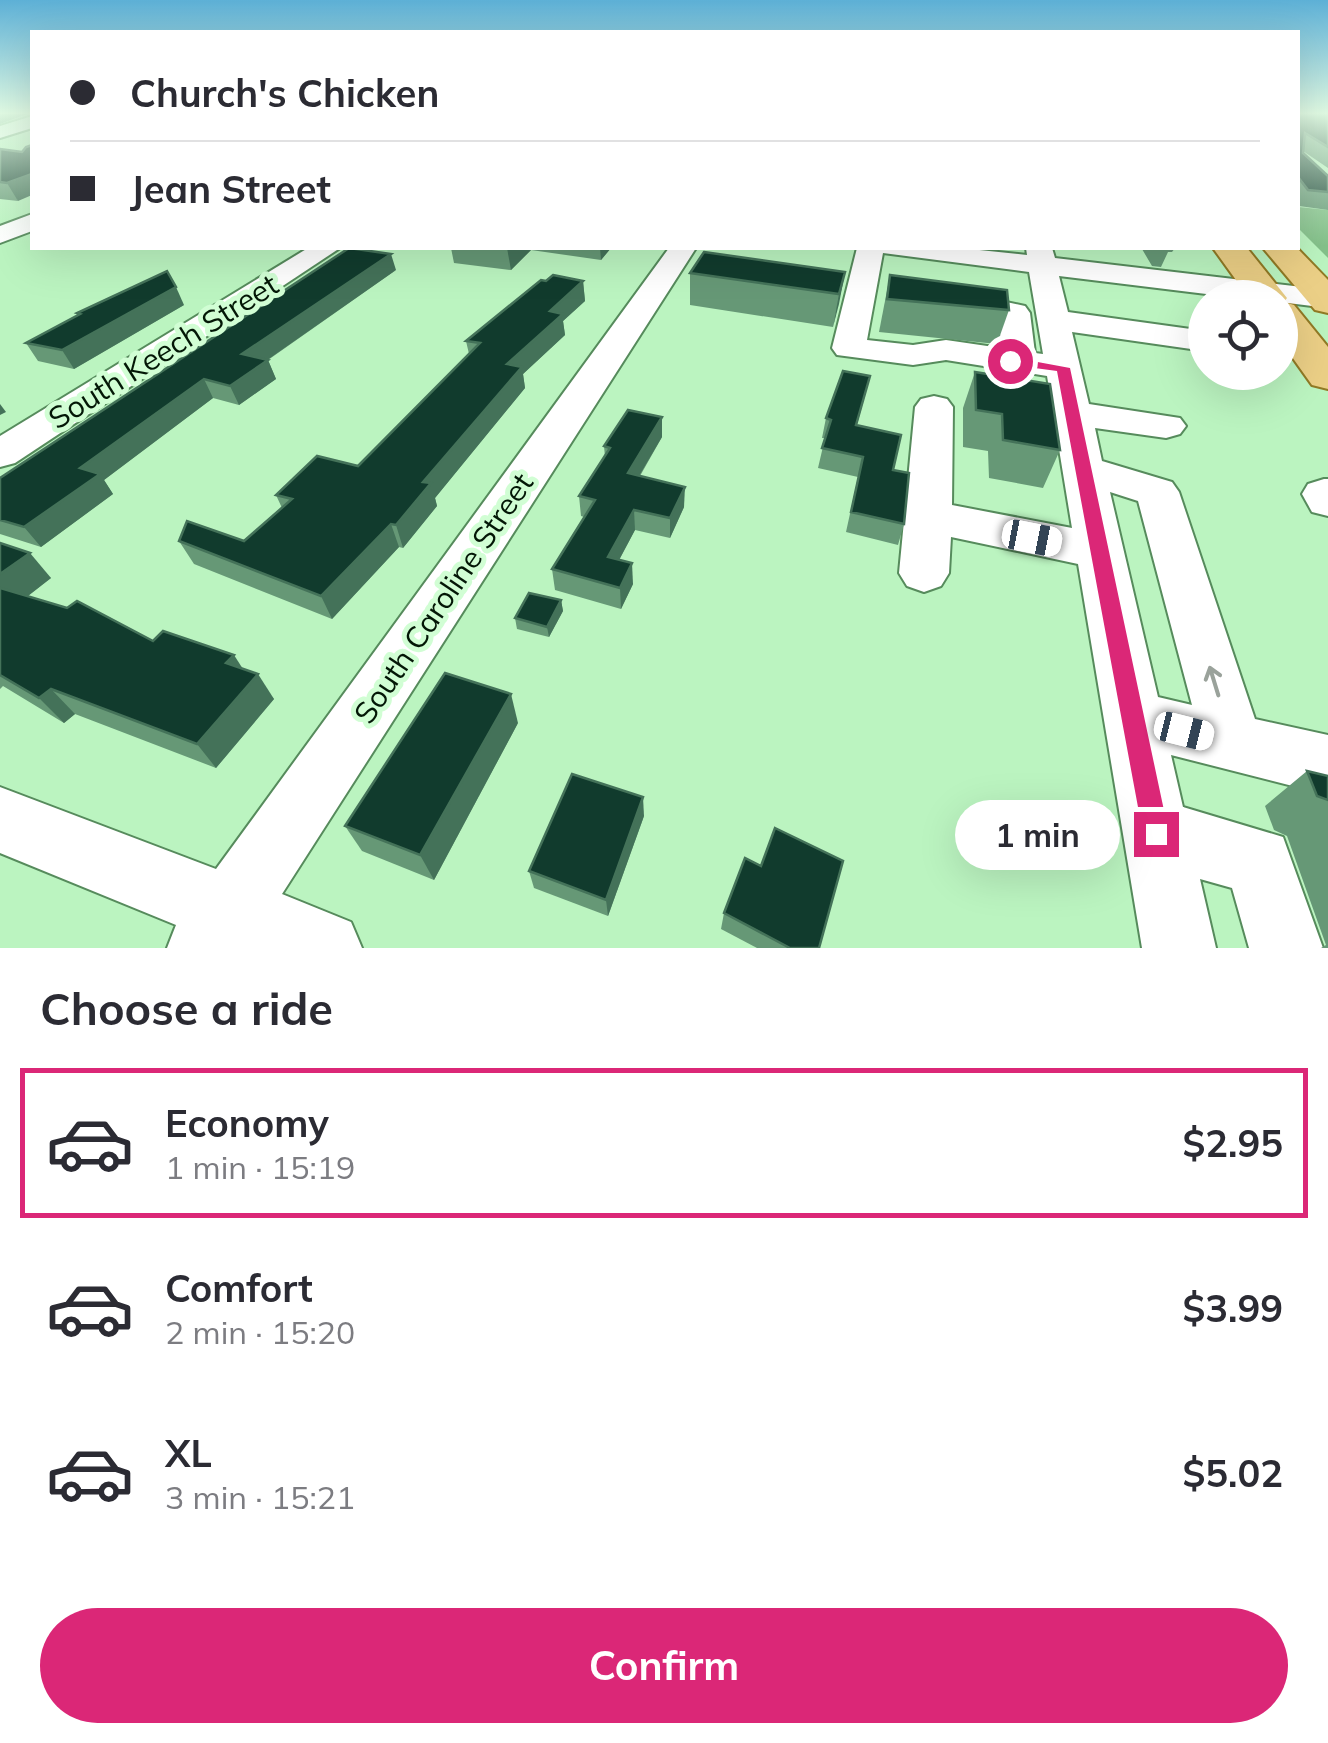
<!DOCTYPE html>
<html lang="en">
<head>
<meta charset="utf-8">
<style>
	body { margin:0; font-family:Mulish,sans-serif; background:#f2f2f3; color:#2b2b33; height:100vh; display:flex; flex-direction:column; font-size:38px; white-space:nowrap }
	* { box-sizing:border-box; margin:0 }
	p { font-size:32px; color:#7c7c81 }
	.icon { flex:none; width:55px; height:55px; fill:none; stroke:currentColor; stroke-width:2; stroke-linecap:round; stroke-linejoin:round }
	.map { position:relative; height:948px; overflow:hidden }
	.side { display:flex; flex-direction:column; background:#fff; flex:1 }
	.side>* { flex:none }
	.banner { position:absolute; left:30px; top:30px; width:1270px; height:220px; border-radius:0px; box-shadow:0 10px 40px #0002; display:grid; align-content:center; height:220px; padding:0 40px; background:#fff }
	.fabs { position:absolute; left:1188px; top:280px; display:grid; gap:20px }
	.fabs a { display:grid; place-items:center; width:110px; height:110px; border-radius:50%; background:#fff; box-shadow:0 10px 40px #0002; font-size:50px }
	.end { position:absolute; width:45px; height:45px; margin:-22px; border:12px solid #db2777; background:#fff; box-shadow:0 0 0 5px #fff }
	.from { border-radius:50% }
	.bubble { position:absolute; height:70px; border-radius:35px; background:#fff; box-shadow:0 10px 40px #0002; font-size:32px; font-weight:700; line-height:70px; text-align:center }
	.car { position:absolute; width:30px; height:60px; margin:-30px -15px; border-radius:12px; box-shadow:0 0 8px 2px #0007; background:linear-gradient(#fff 24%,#345 0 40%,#fff 0 76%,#345 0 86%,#fff 0) }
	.banner b { display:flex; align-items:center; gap:35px; height:95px; font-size:38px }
	.banner b+b { border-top:2px solid #e1e1e2 }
	.banner i { width:25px; height:25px; background:#2b2b33 }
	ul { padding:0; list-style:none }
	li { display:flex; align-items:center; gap:30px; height:150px; margin:0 20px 15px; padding:0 20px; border:5px solid transparent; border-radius:0px }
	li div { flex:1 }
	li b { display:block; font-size:38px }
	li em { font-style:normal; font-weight:700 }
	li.active { border-color:#db2777 }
	li>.icon { width:90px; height:90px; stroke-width:1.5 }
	h2 { padding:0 40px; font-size:45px; line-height:120px }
	.primary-button { display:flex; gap:20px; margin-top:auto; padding:20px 40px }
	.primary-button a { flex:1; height:115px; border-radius:60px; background:#db2777; color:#fff; font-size:40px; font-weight:700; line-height:115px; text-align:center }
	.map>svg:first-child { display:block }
	.green { fill:#84c18a }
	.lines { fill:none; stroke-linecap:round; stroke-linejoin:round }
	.minor-casing { stroke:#568b5c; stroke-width:4 }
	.major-casing { stroke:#917a25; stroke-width:4 }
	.minor { fill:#fff; fill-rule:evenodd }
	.major { fill:#ebcf86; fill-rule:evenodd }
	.wall { fill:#669876 }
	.shaded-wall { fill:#447259 }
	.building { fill:#113b2d; stroke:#447259; stroke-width:2.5 }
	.oneway { stroke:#9aa29b }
	.route { fill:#db2777 }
	.labels { text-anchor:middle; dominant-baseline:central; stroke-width:10; stroke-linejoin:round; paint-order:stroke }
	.street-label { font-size:30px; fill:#031706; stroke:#d1fed4 }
</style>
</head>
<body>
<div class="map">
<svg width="1328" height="948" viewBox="0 0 1328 948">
	<rect width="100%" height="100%" fill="#bbf4c0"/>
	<!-- green -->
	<path class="green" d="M1298,207L1328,210V258L1298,228Z"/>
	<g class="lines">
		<!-- minor casing -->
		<g class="minor-casing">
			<g id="minor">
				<path d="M32,116V128L0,138V126Z"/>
				<path d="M32,214V231L0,243V226Z"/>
				<path d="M308,248H340L15,463L0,467V436Z"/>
				<path d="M669,248H696L282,894L351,922L362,948H167L176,925L0,853V787L216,869Z"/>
				<path d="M857,248H960L1027,255L1026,248H1052L1055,258L1328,290V308L1280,302V298H1239L1059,276L1068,312L1205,331V351L1072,332L1089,404L1180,418L1186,426L1180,434L1166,438L1095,428L1102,461L1172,482L1179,492L1255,719L1328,735V795L1171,755L1183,807L1283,837L1323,948H1249L1232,888L1200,879L1216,948H1142L1078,564L951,537L949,573L941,586L924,592L907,586L899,573L915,407L921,399L934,396L947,399L953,407L952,505L1072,528L1047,376L946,360L913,365L837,355L832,348ZM883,253L1029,272L1043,354L1035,353L1030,313L1025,306L950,290L939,292L935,299L939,306L999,318L1001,348L946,340L913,345L867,340ZM1110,492L1138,501L1192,705L1158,697Z"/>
				<path d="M1324,479H1328V516L1312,512L1302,494L1308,484Z"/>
			</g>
		</g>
		<!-- major casing -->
		<g class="major-casing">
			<g id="major">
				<path d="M1213,248H1247L1287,298L1284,302L1294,305L1328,347V389L1312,385L1280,340V298H1249Z"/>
				<path d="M1263,248H1297L1328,280V313L1315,310Z"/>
			</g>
		</g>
		<!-- minor -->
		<use href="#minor" class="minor"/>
		<!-- major -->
		<use href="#major" class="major"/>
	</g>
	<!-- wall -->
	<g class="wall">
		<path d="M1298,114H1328V168L1303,151V153L1328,176V210L1299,206L1298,205Z"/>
		<path d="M0,149L18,201L0,199Z"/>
		<path d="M451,248H611L601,260L531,250L511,270L454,263Z"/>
		<path d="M1129,248H1175L1172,252H1168L1161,267L1152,266L1142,249Z"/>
		<path d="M396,270L268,360L276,379L239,405L213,398L104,480L113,494L41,547L0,534V478Z"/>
		<path d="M845,272L833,327L690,305V273Z"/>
		<path d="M890,275L1009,310L997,344L879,332Z"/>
		<path d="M583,281L585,301L563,321L565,335L523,374L525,388L435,498L437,506L403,548L399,547L332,619L194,564L179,541H244L282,508L276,495L358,466L469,354L466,341Z"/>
		<path d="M184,305L74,369L38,361L26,343L78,315L77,313Z"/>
		<path d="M975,372L1060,450L1043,488L989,478L988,451L963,447V408Z"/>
		<path d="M870,376L857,425L893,470L904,524L898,545L846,532L858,477L818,468L825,438H822L826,418Z"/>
		<path d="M662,437L640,476L684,507L670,538L635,530L619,560L633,584L621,609L555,590L552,569L584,517L581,516L579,496L605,457L604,446Z"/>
		<path d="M0,543L51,578L28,596L153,641L243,669L274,699L216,768L75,714L64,723L3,686L0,689Z"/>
		<path d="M561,600L563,611L549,637L517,629L515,618Z"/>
		<path d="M518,723L434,880L362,851L345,826Z"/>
		<path d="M1307,771L1328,776V948H1321L1326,945L1287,836L1274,830L1265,806Z"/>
		<path d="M644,816L608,916L534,888L529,871Z"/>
		<path d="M724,913L819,948H757L721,929Z"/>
	</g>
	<!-- shaded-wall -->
	<g class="shaded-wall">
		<path d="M0,114H27L0,124Z"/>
		<path d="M32,174V195L18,201L7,183Z"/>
		<path d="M507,248H531V250L511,270Z"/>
		<path d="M600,248H611L601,260Z"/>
		<path d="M391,254L396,270L260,365L268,360L276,379L239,405L230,386L242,354Z"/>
		<path d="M845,272L839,304L833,327L839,294Z"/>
		<path d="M583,281L585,301L563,321L565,335L523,374L525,388L435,498L437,506L403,548L396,525L423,482L507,364L550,311Z"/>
		<path d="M176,287L184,305L74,369L62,350Z"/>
		<path d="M204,379L213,398L104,480L113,494L41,547L24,527L80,468Z"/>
		<path d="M0,404L6,412L0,415Z"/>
		<path d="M662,417V437L629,493L628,473Z"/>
		<path d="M685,487L684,507L670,538V518Z"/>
		<path d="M634,510L635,530L610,577L608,557Z"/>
		<path d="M391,524L399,547L332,619L321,596Z"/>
		<path d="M30,553L51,578L11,609L0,598V574Z"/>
		<path d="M632,563L633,584L621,609L620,588Z"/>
		<path d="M561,600L563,611L549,637L547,627Z"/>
		<path d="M234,655L250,680L226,663Z"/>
		<path d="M258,674L274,699L216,768L197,744Z"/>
		<path d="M51,689L75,714L64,723L39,698Z"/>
		<path d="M511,694L518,723L434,880L420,855Z"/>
		<path d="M643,797L644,816L608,916L606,900Z"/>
	</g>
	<!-- building -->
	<g class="building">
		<path d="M1298,114H1328V147L1305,133L1303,153L1328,176V192L1308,190L1298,177Z"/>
		<path d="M32,145V174L7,183L0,182V149L22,152L26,147Z"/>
		<path d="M349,248L391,254L242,354L268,360L230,386L204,379L80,468L100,474L24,527L0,520V478Z"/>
		<path d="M704,252L845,272L839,294L690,273Z"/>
		<path d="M167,271L176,287L62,350L26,343L80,314L77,313Z"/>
		<path d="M553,275L583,281L550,311L563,314L507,364L522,367L423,482L431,483L396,525L391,524L321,596L179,541L187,521L244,541L292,499L276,495L317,456L358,466L480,343L466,341L541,280L546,281Z"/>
		<path d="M890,275L1007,290L1009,310L887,299Z"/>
		<path d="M843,371L870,376L856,425L901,435L893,470L909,473L904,524L851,512L863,457L822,448L831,420L826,418Z"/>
		<path d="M975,372L1050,384L1060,450L1003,440L1002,414L976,410Z"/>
		<path d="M628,410L662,417L628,473L685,487L670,518L634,510L608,557L632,563L620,588L552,569L595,500L579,496L610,448L604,446Z"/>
		<path d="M0,543L30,553L0,574Z"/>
		<path d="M0,588L67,608L77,601L153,641L163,631L234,655L226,663L258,674L197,744L51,689L39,698L0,675Z"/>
		<path d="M529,593L561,600L547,627L515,618Z"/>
		<path d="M445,673L511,694L420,855L345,826Z"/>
		<path d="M1307,771L1328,776V800L1317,796Z"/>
		<path d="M572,774L643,797L606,900L529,871Z"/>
		<path d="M775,828L843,861L819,948H790L724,913L745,858L761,866Z"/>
	</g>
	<!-- one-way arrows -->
	<defs><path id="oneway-shaft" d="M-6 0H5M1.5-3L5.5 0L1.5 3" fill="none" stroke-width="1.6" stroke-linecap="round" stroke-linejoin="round" transform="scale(2.5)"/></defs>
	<use class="oneway" href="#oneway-shaft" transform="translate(1214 681) rotate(-107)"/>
	<!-- sky -->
	<linearGradient id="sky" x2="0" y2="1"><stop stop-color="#5db0d6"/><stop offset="0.46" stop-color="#e0fae3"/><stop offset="1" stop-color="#e0fae3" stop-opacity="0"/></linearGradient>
	<rect width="1328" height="246" fill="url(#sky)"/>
	<!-- route -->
	<path class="route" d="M1010,357L1070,368L1169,834L1165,843L1156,846L1147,843L1143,834L1057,371L1005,364V358Z"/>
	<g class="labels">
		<!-- street labels -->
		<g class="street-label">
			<text transform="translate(163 351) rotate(-32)">South Keech Street</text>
			<text transform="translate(443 598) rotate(-56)">South Caroline Street</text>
		</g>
	</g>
</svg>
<div class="fabs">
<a><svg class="icon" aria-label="locate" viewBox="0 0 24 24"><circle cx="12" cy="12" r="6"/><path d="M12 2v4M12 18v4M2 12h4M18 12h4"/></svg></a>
</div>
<i class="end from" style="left:1010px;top:361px"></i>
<i class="end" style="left:1156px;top:834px"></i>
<div class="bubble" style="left:955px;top:800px;width:165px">1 min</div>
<i class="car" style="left:1032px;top:538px;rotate:101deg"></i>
<i class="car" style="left:1184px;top:731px;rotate:104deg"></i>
<div class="banner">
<b><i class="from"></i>Church's Chicken</b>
<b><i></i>Jean Street</b>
</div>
</div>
<section class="side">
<h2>Choose a ride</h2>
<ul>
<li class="active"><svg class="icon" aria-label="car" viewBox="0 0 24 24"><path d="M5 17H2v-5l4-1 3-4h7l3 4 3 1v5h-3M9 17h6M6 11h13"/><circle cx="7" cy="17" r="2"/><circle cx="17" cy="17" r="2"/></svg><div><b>Economy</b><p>1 min · 15:19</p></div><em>$2.95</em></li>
<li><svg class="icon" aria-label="car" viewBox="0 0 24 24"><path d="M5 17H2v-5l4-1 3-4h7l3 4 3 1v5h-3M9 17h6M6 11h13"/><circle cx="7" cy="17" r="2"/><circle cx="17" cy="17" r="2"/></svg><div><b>Comfort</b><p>2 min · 15:20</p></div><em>$3.99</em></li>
<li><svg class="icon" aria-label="car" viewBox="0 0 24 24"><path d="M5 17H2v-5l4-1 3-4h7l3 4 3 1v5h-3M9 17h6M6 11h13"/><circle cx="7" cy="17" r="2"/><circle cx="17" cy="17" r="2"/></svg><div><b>XL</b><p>3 min · 15:21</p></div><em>$5.02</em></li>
</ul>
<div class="primary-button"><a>Confirm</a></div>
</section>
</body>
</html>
